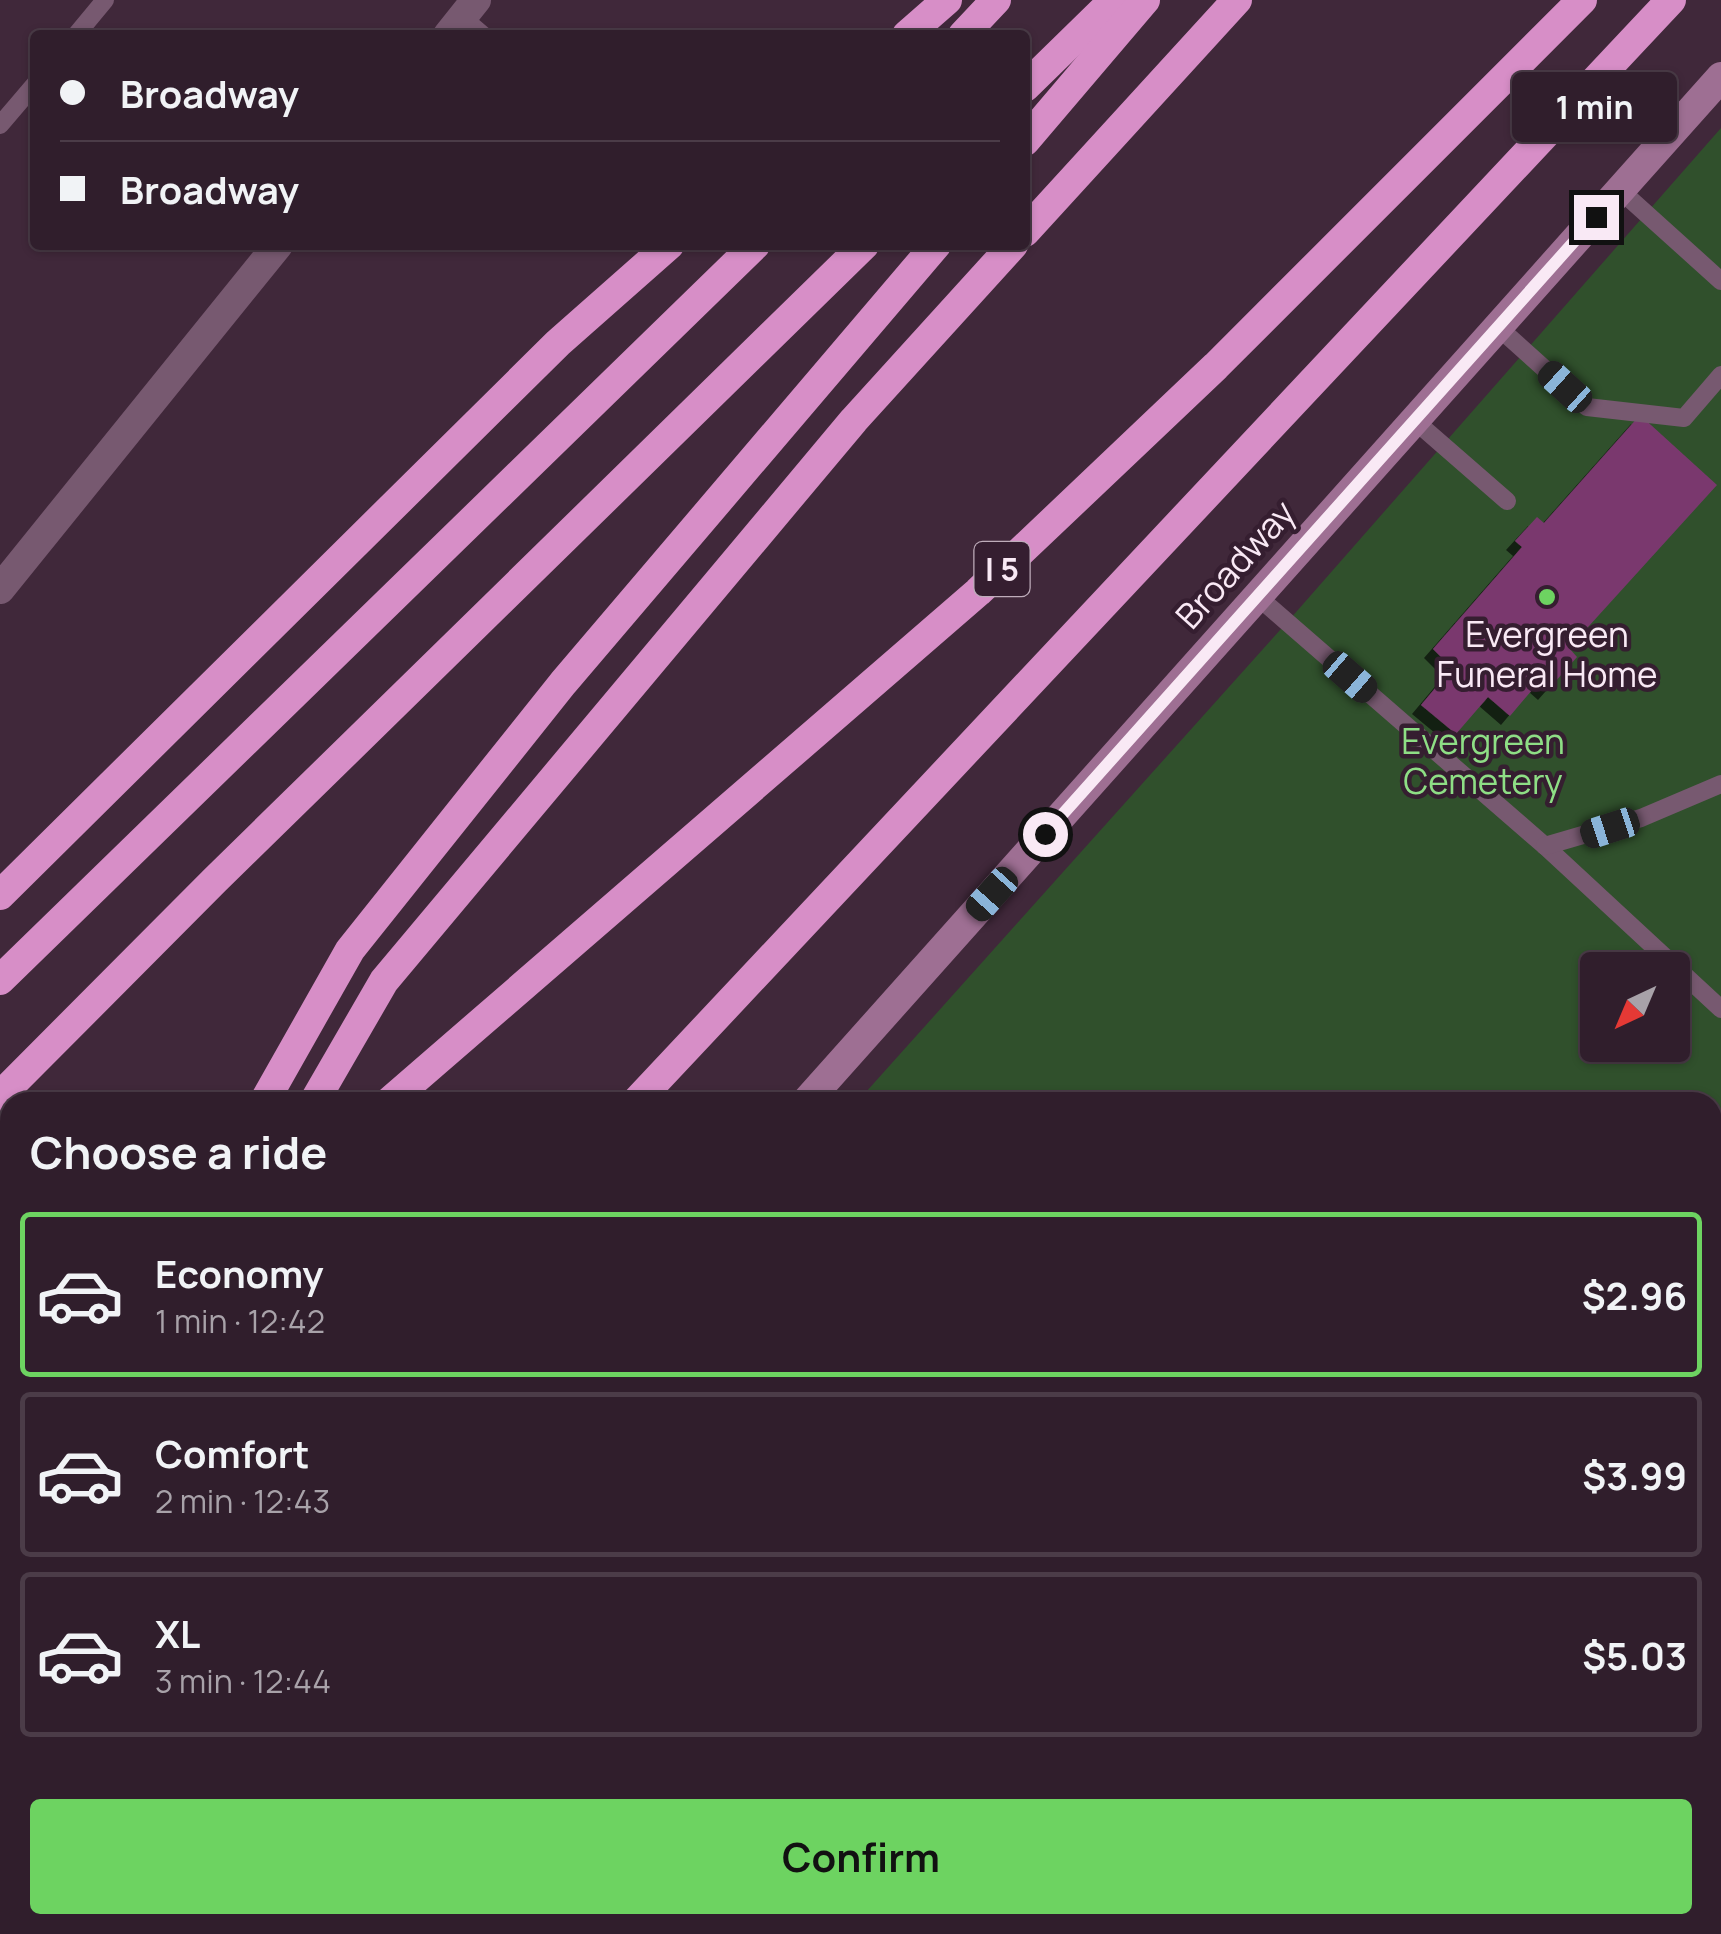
<!DOCTYPE html>
<html lang="en">
<head>
<meta charset="utf-8">
<style>
	body { margin:0; font-family:Manrope,sans-serif; background:#3c2b38; color:#f1f3f6; height:100vh; display:flex; flex-direction:column; font-size:38px; white-space:nowrap }
	* { box-sizing:border-box; margin:0 }
	p { font-size:32px; color:#a8a2a9 }
	.icon { flex:none; width:55px; height:55px; fill:none; stroke:currentColor; stroke-width:2; stroke-linecap:round; stroke-linejoin:round }
	.map { position:relative; flex:1; overflow:hidden }
	.drawer { position:absolute; left:0px; top:1092px; width:1722px; height:842px; display:flex; flex-direction:column; background:#301e2c; border-radius:30px 30px 0 0; box-shadow:0 2px 8px #0004,0 0 0 2px #4b3c48 }
	.drawer>* { flex:none }
	.top-card { position:absolute; left:30px; top:30px; width:1000px; height:220px; border-radius:10px; box-shadow:0 2px 8px #0004,0 0 0 2px #4b3c48; display:grid; align-content:center; height:220px; padding:0 30px; background:#301e2c }
	.needle { width:65px; rotate:224deg }
	.fabs { position:absolute; left:1580px; top:952px; display:grid; gap:20px }
	.fabs a { display:grid; place-items:center; width:110px; height:110px; border-radius:10px; background:#301e2c; box-shadow:0 2px 8px #0004,0 0 0 2px #4b3c48; font-size:50px }
	.end { position:absolute; width:45px; height:45px; margin:-22px; border:12px solid #f9e9f5; background:#111; box-shadow:0 0 0 5px #111 }
	.from { border-radius:50% }
	.bubble { position:absolute; height:70px; border-radius:10px; background:#301e2c; box-shadow:0 2px 8px #0004,0 0 0 2px #4b3c48; font-size:32px; font-weight:700; line-height:70px; text-align:center }
	.car { position:absolute; width:30px; height:60px; margin:-30px -15px; border-radius:12px; box-shadow:0 0 8px 2px #0007; background:linear-gradient(#222 24%,#8ab4d8 0 40%,#222 0 76%,#8ab4d8 0 86%,#222 0) }
	.top-card b { display:flex; align-items:center; gap:35px; height:95px; font-size:38px }
	.top-card b+b { border-top:2px solid #4b3c48 }
	.top-card i { width:25px; height:25px; background:#f1f3f6 }
	ul { padding:0; list-style:none }
	li { display:flex; align-items:center; gap:30px; height:165px; margin:0 20px 15px; padding:0 10px; border:5px solid #4b3c48; border-radius:10px }
	li div { flex:1 }
	li b { display:block; font-size:38px }
	li em { font-style:normal; font-weight:700 }
	li.on { border-color:#6dd361 }
	li>.icon { width:90px; height:90px; stroke-width:1.5 }
	h2 { padding:0 30px; font-size:45px; line-height:120px }
	.action { display:flex; gap:20px; margin-top:auto; padding:20px 30px }
	.action a { flex:1; height:115px; border-radius:10px; background:#6dd361; color:#111; font-size:40px; font-weight:700; line-height:115px; text-align:center }
	.map>svg:first-child { display:block }
	.green { fill:#30502c; fill-rule:evenodd }
	.building { fill:#7a396e; filter:url(#shadow) }
	.lines { fill:none; stroke-linecap:round; stroke-linejoin:round }
	.lane { stroke:#775970; stroke-width:18 }
	.street { stroke:#775970; stroke-width:30 }
	.secondary { stroke:#9e6f93; stroke-width:30 }
	.highway { stroke:#d78ec7; stroke-width:30 }
	.route { stroke:#f9e9f5; stroke-width:12 }
	.poi-dot { fill:#6dd361; stroke:#351e30; stroke-width:4 }
	.labels { text-anchor:middle; dominant-baseline:central; stroke-width:9; stroke-linejoin:round; paint-order:stroke }
	.shield { fill:#351e30; stroke:#beacba; stroke-width:2.5 }
	.shield-label { font-size:32px; font-weight:bold; fill:#f9e9f5 }
	.street-label { font-size:35px; fill:#f9e9f5; stroke:#351e30 }
	.poi-label { font-size:35px; fill:#f9e9f5; stroke:#351e30 }
	.park-label { font-size:35px; fill:#8ede85; stroke:#351e30 }
</style>
</head>
<body>
<div class="map">
<svg width="1721" height="1934" viewBox="0 0 1721 1934">
	<defs>
		<filter id="shadow"><feDropShadow dx="-9" dy="9" stdDeviation="0" flood-color="#0009"/></filter>
	</defs>
	<rect width="100%" height="100%" fill="#40283a"/>
	<!-- green -->
	<path class="green" d="M1721,128V1934H113L122,1925H1712V1102H857L1297,611ZM1598,970H1672V1045H1598Z"/>
	<!-- building -->
	<path class="building" d="M1640,415L1717,485L1569,648L1577,657L1547,691L1538,683L1510,716L1488,697L1456,734L1421,705L1452,668L1433,649L1522,547L1515,541L1537,517L1544,523Z"/>
	<g class="lines">
		<!-- lane -->
		<g class="lane">
			<path d="M462,17L483,35"/>
			<path d="M76,35L105,0"/>
			<path d="M0,125L35,84"/>
			<path d="M1620,190L1721,281"/>
			<path d="M1498,327L1587,407L1684,418L1721,375"/>
			<path d="M1414,420L1507,501"/>
			<path d="M1257,596L1545,846L1721,1009"/>
			<path d="M1545,846L1641,818L1721,784"/>
			<path d="M1712,1534L1721,1523"/>
			<path d="M1712,1656L1721,1659"/>
			<path d="M536,1925L546,1934"/>
			<path d="M1131,1925L1142,1934"/>
			<path d="M1524,1925L1533,1934"/>
			<path d="M508,1934L515,1925"/>
			<path d="M827,1934L833,1925"/>
			<path d="M1496,1934L1498,1925"/>
		</g>
		<!-- street -->
		<g class="street">
			<path d="M448,35L476,0"/>
			<path d="M0,589L278,245"/>
		</g>
		<!-- secondary -->
		<g class="secondary">
			<path d="M806,1102L1721,77"/>
			<path d="M66,1934L74,1925"/>
		</g>
		<!-- highway -->
		<g class="highway">
			<path d="M907,35L947,0"/>
			<path d="M963,35L996,0"/>
			<path d="M1025,87L1114,0"/>
			<path d="M1025,141L1145,0"/>
			<path d="M1025,232L1237,0"/>
			<path d="M0,895L558,343L669,245"/>
			<path d="M0,980L755,245"/>
			<path d="M0,1096L215,880L864,245"/>
			<path d="M264,1102L350,950L563,683L936,245"/>
			<path d="M314,1102L384,981L854,420L1013,245"/>
			<path d="M389,1102L978,592L1216,366L1582,0"/>
			<path d="M636,1102L1671,0"/>
			<path d="M0,1414L10,1406"/>
			<path d="M0,1596L10,1578"/>
			<path d="M0,1676L10,1658"/>
			<path d="M0,1805L10,1794"/>
		</g>
	</g>
	<g class="lines">
		<!-- route -->
		<path class="route" d="M1045,834L1596,217"/>
	</g>
	<!-- markers -->
	<circle class="poi-dot" cx="1547" cy="597" r="10"/>
	<g class="labels">
		<!-- shield labels -->
		<rect class="shield" x="974.5" y="542" width="55" height="54" rx="8"/>
		<g class="shield-label">
			<text x="1002" y="569">I 5</text>
		</g>
		<!-- street labels -->
		<g class="street-label">
			<text transform="translate(1235 564) rotate(-48)">Broadway</text>
		</g>
		<!-- poi labels -->
		<g class="poi-label">
			<text x="1547" y="634">Evergreen<tspan x="1547" dy="40">Funeral Home</tspan></text>
		</g>
		<!-- park labels -->
		<g class="park-label">
			<text x="1483" y="741">Evergreen<tspan x="1483" dy="40">Cemetery</tspan></text>
		</g>
	</g>
</svg>
<div class="fabs">
<a><svg class="needle" viewBox="-14 -14 28 28"><path d="M0-13l5 13h-10z" fill="#e53935"/><path d="M0 13l5-13h-10z" fill="#a8a2a9"/></svg></a>
</div>
<i class="end from" style="left:1045px;top:834px"></i>
<i class="end" style="left:1596px;top:217px"></i>
<div class="bubble" style="left:1512px;top:72px;width:165px">1 min</div>
<i class="car" style="left:1565px;top:387px;rotate:312deg"></i>
<i class="car" style="left:1350px;top:677px;rotate:131deg"></i>
<i class="car" style="left:1610px;top:828px;rotate:252deg"></i>
<i class="car" style="left:992px;top:894px;rotate:222deg"></i>
<div class="top-card">
<b><i class="from"></i>Broadway</b>
<b><i></i>Broadway</b>
</div>
<section class="drawer">
<h2>Choose a ride</h2>
<ul>
<li class="on"><svg class="icon" aria-label="car" viewBox="0 0 24 24"><path d="M5 17H2v-5l4-1 3-4h7l3 4 3 1v5h-3M9 17h6M6 11h13"/><circle cx="7" cy="17" r="2"/><circle cx="17" cy="17" r="2"/></svg><div><b>Economy</b><p>1 min · 12:42</p></div><em>$2.96</em></li>
<li><svg class="icon" aria-label="car" viewBox="0 0 24 24"><path d="M5 17H2v-5l4-1 3-4h7l3 4 3 1v5h-3M9 17h6M6 11h13"/><circle cx="7" cy="17" r="2"/><circle cx="17" cy="17" r="2"/></svg><div><b>Comfort</b><p>2 min · 12:43</p></div><em>$3.99</em></li>
<li><svg class="icon" aria-label="car" viewBox="0 0 24 24"><path d="M5 17H2v-5l4-1 3-4h7l3 4 3 1v5h-3M9 17h6M6 11h13"/><circle cx="7" cy="17" r="2"/><circle cx="17" cy="17" r="2"/></svg><div><b>XL</b><p>3 min · 12:44</p></div><em>$5.03</em></li>
</ul>
<div class="action"><a>Confirm</a></div>
</section>
</div>
</body>
</html>
